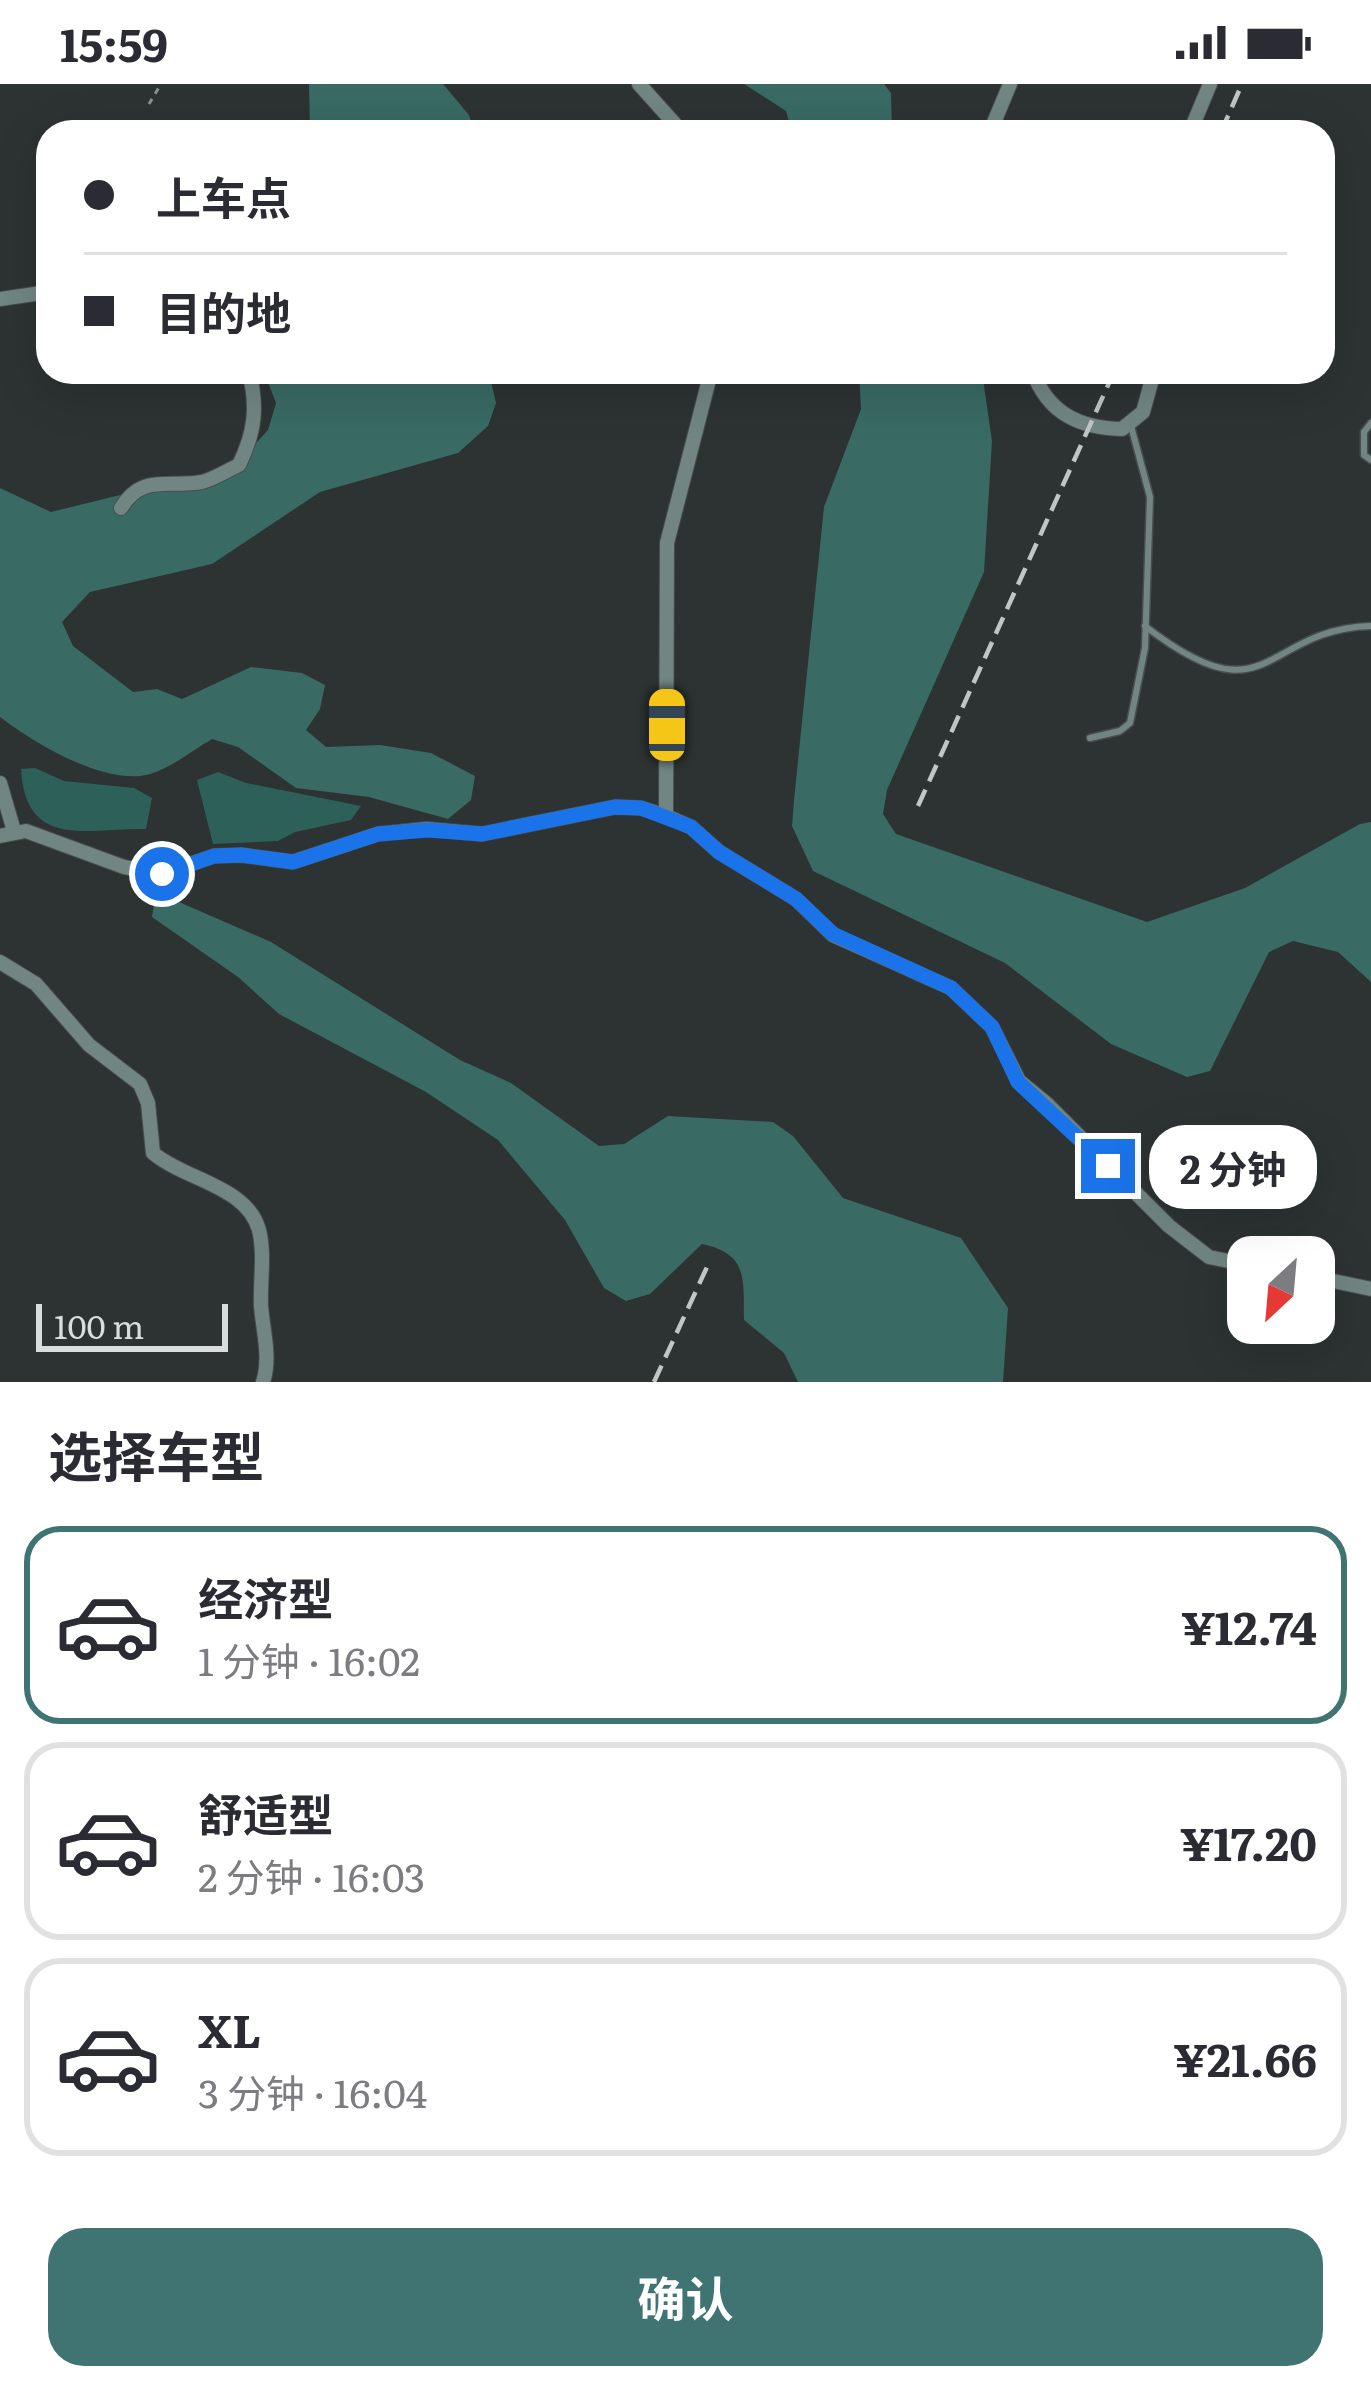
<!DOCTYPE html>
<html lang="zh">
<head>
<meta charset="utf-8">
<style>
	body { margin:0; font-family:Literata,"Noto Sans SC",serif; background:#f7f7f7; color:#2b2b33; height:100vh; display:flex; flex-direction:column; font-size:45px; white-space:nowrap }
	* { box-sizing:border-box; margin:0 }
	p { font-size:39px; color:#7c7c81 }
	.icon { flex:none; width:66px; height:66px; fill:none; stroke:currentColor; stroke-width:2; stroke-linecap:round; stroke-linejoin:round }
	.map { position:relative; height:1298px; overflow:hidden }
	.details { display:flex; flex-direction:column; background:#fff; flex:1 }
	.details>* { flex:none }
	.guide { position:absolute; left:36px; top:36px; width:1299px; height:264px; border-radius:36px; box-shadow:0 12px 48px #0002; display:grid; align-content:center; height:264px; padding:0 48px; background:#fff }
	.needle { width:78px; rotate:206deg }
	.controls { position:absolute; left:1227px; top:1152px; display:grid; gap:24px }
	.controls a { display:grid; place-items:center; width:108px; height:108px; border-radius:24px; background:#fff; box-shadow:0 12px 48px #0002; font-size:60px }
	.scale { position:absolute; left:36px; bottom:30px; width:192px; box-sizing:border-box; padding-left:12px; border:6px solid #d9dddd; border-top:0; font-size:33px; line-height:42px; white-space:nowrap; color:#d9dddd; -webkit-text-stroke:9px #2c3332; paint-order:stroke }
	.end { position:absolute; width:54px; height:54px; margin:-27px; border:15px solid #1a73e8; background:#fff; box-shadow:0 0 0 6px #fff }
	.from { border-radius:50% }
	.bubble { position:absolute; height:84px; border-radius:36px; background:#fff; box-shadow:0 12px 48px #0002; font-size:39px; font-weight:700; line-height:84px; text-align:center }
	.car { position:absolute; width:36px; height:72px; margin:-36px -18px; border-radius:15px; box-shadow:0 0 9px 3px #0007; background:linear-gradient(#f5c518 24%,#345 0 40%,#f5c518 0 76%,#345 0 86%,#f5c518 0) }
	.guide b { display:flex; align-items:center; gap:42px; height:114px; font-size:45px }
	.guide b+b { border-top:3px solid #e1e1e2 }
	.guide i { width:30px; height:30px; background:#2b2b33 }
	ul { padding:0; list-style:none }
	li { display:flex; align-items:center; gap:36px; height:198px; margin:0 24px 18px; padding:0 24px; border:6px solid #e1e1e2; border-radius:36px }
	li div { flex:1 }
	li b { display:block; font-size:45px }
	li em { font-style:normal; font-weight:700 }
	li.selected { border-color:#3f7473 }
	li>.icon { width:108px; height:108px; stroke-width:1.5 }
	h2 { padding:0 48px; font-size:54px; line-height:144px }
	.button { display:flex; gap:24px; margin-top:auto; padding:24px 48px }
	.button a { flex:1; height:138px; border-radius:36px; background:#3f7473; color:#fff; font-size:48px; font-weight:700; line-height:138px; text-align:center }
	.status { display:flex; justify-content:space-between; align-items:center; height:84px; padding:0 60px; background:#fff; direction:ltr }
	.status svg { height:33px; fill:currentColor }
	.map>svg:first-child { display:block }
	.forest { fill:#396a64 }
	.water { fill:#2e605a }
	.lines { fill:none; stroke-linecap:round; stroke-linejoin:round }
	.service-casing { stroke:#484e4d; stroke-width:9 }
	.minor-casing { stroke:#484e4d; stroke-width:16 }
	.path { stroke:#8a8f8f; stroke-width:3; stroke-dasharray:6 6; stroke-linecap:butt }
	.service { stroke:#718683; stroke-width:6 }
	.minor { stroke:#718683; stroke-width:14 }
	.rail { stroke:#c0c5c5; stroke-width:4.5; stroke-dasharray:18 9; stroke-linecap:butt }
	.route { stroke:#1a73e8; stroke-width:15 }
</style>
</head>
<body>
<div class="status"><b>15:59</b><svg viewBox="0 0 49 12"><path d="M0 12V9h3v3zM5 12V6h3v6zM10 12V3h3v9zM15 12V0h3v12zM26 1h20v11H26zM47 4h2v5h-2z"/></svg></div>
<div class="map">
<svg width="1371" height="1298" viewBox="0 0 1371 1298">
	<rect width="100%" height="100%" fill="#2c3332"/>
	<!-- forest -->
	<g class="forest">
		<path d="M309,0H443L469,31L474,48H310Z"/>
		<path d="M744,0H884L891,9L892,48H792L786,27Z"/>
		<path d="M264,288H484L490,293L496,319L488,342L458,369L320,408L212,480L90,508L62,538L73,562L133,608L157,605L182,615L251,583L302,589L325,601L320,625L306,646L326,663L380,661L431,669L475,692L471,716L448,735L369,713L296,704L238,663L212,655C193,666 167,687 146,691C102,700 34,659 0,633V404L51,428L234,383L268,346L276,319Z"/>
		<path d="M859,288H982L992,357L984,488L887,706L883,730L896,750L1147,838L1245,804L1360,740L1371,738V898L1338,868L1293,857L1269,868L1210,987L1187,993L1111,960L1005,879L813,787L792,742L794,716L824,423L861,325Z"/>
		<path d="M156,808L271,858L460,976L511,999L599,1062L624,1060L668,1032L773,1038L793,1052L843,1114L961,1154L1008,1224L1003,1298H798L784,1269L744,1236C743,1195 749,1170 702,1160L650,1210L626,1217L604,1204L565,1136L498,1056L426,1008L279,930L238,893L152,833Z"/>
	</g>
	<!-- water -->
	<g class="water">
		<path d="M35,684L64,697L134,704L152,714L146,745C86,744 26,766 21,685Z"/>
		<path d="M218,688L246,699L361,722L351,736L295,748L278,757L213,760L197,696Z"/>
	</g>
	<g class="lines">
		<!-- service casing -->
		<g class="service-casing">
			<g id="service">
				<path d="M1371,339L1364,348V371L1371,376"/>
				<path d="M1145,542C1270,639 1262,545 1371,542"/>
				<path d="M1090,654L1120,647L1130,639L1145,564L1150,413L1131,342"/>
			</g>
		</g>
		<!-- minor casing -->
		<g class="minor-casing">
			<g id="minor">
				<path d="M639,0L682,48"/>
				<path d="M990,48L1010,0"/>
				<path d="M1190,48L1210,0"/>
				<path d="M0,215L48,208"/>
				<path d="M1033,288C1048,329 1079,344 1122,345L1143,328L1154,288"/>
				<path d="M121,424C142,389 168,404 202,398C214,395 228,386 239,381C255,348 258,323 249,288"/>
				<path d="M0,699L14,747"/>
				<path d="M666,732L667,459L711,288"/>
				<path d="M0,752L26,747L124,783L162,790L214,772L241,771L293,778L378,750L427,745L482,750L615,723L641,724L666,732L691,743L719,768L796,815L833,851L951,904L992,943L1019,997L1047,1020L1169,1142L1209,1173L1248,1181"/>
				<path d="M0,878L36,900L89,961L140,1000L148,1019L153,1069C185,1096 247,1102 259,1146C265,1170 260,1197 261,1222C263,1247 271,1274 263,1298"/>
				<path d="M1314,1193L1371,1205"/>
			</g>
		</g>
		<!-- path -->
		<path class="path" d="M149,20L161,0"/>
		<!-- service -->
		<use href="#service" class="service"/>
		<!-- minor -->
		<use href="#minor" class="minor"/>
		<!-- rail -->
		<g class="rail">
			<path d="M1221,48L1242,0"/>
			<path d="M918,722L1114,288"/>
			<path d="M654,1298L707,1183"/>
		</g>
	</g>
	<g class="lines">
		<!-- route -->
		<path class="route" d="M162,790L214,772L241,771L293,778L378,750L428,746L482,750L615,723L641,724L691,743L719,768L796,815L833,850L951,904L992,943L1018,998L1108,1082"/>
	</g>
</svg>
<div class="controls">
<a><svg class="needle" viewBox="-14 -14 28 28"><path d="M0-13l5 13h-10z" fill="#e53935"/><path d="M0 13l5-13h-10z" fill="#7c7c81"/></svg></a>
</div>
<div class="scale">100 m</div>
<i class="end from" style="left:162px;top:790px"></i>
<i class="end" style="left:1108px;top:1082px"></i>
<div class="bubble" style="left:1149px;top:1041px;width:168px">2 分钟</div>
<i class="car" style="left:667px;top:641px;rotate:0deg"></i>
<div class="guide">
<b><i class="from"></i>上车点</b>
<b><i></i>目的地</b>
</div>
</div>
<section class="details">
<h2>选择车型</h2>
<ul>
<li class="selected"><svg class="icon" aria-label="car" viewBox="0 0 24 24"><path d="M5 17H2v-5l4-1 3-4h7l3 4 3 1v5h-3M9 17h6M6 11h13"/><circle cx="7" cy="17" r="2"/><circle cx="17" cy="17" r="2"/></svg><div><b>经济型</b><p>1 分钟 · 16:02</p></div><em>¥12.74</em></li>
<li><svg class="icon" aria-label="car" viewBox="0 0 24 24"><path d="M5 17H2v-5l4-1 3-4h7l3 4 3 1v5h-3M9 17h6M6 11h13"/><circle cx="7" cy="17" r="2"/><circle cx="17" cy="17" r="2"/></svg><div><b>舒适型</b><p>2 分钟 · 16:03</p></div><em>¥17.20</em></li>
<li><svg class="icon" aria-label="car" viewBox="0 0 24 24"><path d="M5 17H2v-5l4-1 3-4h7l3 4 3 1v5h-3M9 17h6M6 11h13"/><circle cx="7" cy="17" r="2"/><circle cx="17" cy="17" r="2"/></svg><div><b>XL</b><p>3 分钟 · 16:04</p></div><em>¥21.66</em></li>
</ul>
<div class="button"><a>确认</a></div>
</section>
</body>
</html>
